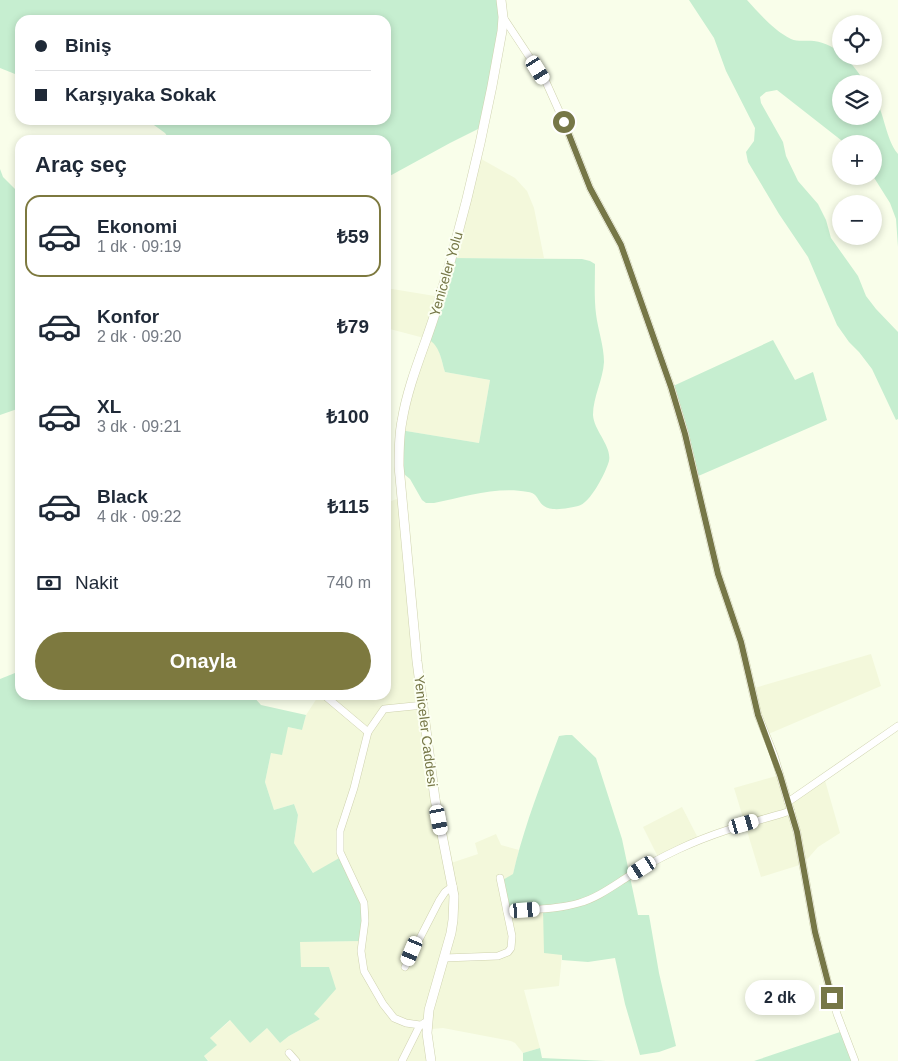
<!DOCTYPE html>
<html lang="tr">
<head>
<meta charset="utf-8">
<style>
	body { margin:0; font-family:Helvetica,sans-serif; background:#f2f2f3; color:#1f2937; height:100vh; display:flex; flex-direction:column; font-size:19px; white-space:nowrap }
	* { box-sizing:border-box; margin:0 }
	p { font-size:16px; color:#747a83 }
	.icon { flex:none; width:28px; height:28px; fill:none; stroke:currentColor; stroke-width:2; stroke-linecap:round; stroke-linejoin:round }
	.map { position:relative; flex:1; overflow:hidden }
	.panel { position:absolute; left:15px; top:135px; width:376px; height:565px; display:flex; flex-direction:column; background:#fff; border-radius:15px; box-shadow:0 2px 8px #0003 }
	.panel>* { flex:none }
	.guide { position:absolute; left:15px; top:15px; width:376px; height:110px; border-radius:15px; box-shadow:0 2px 8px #0003; display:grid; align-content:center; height:110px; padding:0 20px; background:#fff }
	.tools { position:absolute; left:832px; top:15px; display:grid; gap:10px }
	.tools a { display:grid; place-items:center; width:50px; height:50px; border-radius:50%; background:#fff; box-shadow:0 2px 8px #0003; font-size:25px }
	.end { position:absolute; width:22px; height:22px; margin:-11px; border:6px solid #767747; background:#fff; box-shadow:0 0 0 2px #fff }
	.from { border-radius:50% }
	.bubble { position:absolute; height:35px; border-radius:18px; background:#fff; box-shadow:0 2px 8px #0003; font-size:16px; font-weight:600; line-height:35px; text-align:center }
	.car { position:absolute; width:15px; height:30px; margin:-15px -8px; border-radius:6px; box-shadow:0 0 4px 1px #0007; background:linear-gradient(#fff 24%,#345 0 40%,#fff 0 76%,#345 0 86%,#fff 0) }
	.guide b { display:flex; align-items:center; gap:18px; height:48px; font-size:19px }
	.guide b+b { border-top:1px solid #e0e1e3 }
	.guide i { width:12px; height:12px; background:#1f2937 }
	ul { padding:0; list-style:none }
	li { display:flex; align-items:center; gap:15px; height:82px; margin:0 10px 8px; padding:0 10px; border:2px solid transparent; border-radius:15px }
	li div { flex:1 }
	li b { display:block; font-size:19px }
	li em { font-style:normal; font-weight:600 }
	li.on { border-color:#7d793f }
	li>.icon { width:45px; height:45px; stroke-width:1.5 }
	h2 { padding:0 20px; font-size:22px; line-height:60px }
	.pay { display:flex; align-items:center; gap:12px; height:55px; padding:0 20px; font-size:19px }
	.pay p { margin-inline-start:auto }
	.button { display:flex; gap:10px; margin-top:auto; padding:10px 20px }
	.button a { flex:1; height:58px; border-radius:30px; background:#7d793f; color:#fff; font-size:20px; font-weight:600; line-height:58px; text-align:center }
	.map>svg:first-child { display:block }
	.residential { fill:#f3f8db }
	.green { fill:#c6eed0 }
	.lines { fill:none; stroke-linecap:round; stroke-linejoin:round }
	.minor-casing { stroke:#cfd2ae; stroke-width:8 }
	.tertiary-casing { stroke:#cfd2ae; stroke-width:10 }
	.minor { stroke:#fff; stroke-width:7 }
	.tertiary { stroke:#fff; stroke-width:9 }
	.route { stroke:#767747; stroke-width:6 }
	.labels { text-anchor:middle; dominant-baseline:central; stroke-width:4; stroke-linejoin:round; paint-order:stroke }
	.street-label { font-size:14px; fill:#767747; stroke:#fcfff2 }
</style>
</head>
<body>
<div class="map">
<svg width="898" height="1061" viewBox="0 0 898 1061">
	<rect width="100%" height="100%" fill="#f9feea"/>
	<!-- residential -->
	<g class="residential">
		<path d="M476,156L515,178L527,191L534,208L544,258H451Z"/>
		<path d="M386,288L441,297L434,342L438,348L445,372L490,380L479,443L400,430L428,339L386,328Z"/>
		<path d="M402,497L417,661L448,864L478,854L475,843L496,834L501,845L519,850L513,874L543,908L562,955L559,986L524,990L540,1048L523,1053L515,1043L511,1041L443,1028L432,1029L427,1033L431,1061H209L204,1056L216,1045L210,1038L231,1020L250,1043L267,1028L280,1043L289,1036L320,1019L314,1014L300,968V942L361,941L341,857L314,874L294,843L298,815L294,804L274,810L265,782L271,753L288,727L302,730L306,715L319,695H386V503Z"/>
		<path d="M871,654L881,686L766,735L751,689Z"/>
		<path d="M780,775L788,801L824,777L840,833L818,847L803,864L761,877L734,788Z"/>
		<path d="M682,807L699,840L659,859L643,827Z"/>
	</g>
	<!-- green -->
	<g class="green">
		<path d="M0,0H501L503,17L482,127L450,143L386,178V140H170L165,133L147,120H386V20H20V76L0,68Z"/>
		<path d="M689,0H747C760,14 773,30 791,39C798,42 806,40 814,41C838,44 854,65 866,84H841V116H874V96C885,114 885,138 898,154V247L896,219L890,203L873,176L874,144H846L777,90L766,92L760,97L761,103L783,142L786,156L798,181L818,204L826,220L831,238L858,276L866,296L876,309L898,332V419L896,420L872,369L859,352L849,342L837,325L808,257L779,214L748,162L746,152L754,141L755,128L726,71L714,38Z"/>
		<path d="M0,169L3,177L20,194V408L0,415Z"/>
		<path d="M451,258L582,259L590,261L595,264C595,281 594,297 596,314C598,330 604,346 604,362C603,380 593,397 593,415C594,431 612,446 609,461C606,472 590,504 578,506C569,508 552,512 544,506C537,501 538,493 528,492C497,486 465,497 434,503H426L422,500L410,479L399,470L400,430L479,443L490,380L445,372C441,359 440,346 428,339Z"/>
		<path d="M773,340L795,380L813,372L827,420L696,477L671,387Z"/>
		<path d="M20,671V695H252L261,705L306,715L302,730L288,727L282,755L271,753L265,782L274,810L294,804L298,815L294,843L313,873L341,857L363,897L362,941L300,942L301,967H329L336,989L314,1014L320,1019L289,1036L280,1043L267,1028L250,1043L230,1020L210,1038L217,1045L204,1056L208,1061H0V679Z"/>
		<path d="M566,735H572L596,758L622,839L638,915H649L659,973L676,1046L659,1052L640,1055L625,1004L615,958L588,962L562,960V955L544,953L543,909L507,911L501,881L513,874C524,826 542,781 559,736Z"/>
		<path d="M843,1031L855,1061H754Z"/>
		<path d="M540,1048L542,1058L606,1061H523V1053Z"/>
	</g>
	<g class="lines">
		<!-- minor casing -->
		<g class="minor-casing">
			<g id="minor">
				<path d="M503,17L546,82L564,122L590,188L621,245L671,387L685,434L718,574L741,642L758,715L774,755L797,832L815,932L828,983L837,1014L855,1061"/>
				<path d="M324,695L368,732L384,709L424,705"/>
				<path d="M368,732L354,788L340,831V852L364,903L365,921L361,951L364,971L383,1004L394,1018L406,1023L420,1025"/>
				<path d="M788,802L898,726"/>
				<path d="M507,911C530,909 556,910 579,903C597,898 613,886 629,876C645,866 662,857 679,849C715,832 753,822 791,811"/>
				<path d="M444,958L498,956L508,952L511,948L512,936L500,878"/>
				<path d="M405,967L439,901L445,892L453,886"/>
				<path d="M289,1053L296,1061"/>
				<path d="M402,1061L419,1027L424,1023"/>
			</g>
		</g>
		<!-- tertiary casing -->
		<g class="tertiary-casing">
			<path id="tertiary" d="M431,1061L427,1033L429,1010L451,933L453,920L454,896L435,799L417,661L399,466C399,451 399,436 402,421C409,378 429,338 440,297C466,210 487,120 502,31L503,17L501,0"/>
		</g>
		<!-- minor -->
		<use href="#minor" class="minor"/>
		<!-- tertiary -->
		<use href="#tertiary" class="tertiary"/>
	</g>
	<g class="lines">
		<!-- route -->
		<path class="route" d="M564,122L590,188L621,245L671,387L685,434L718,574L741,642L758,715L780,775L797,832L815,932L832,998"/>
	</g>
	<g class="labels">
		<!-- street labels -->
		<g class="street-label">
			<text transform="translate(446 274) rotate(-74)">Yeniceler Yolu</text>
			<text transform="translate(426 731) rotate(83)">Yeniceler Caddesi</text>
		</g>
	</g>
</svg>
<div class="tools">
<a><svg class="icon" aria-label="locate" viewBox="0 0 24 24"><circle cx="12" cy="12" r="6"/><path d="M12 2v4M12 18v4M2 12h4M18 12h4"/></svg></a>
<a><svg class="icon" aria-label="layers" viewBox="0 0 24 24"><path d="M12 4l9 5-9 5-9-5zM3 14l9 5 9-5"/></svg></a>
<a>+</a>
<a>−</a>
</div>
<i class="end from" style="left:564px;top:122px"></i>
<i class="end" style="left:832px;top:998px"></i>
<div class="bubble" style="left:745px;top:980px;width:70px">2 dk</div>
<i class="car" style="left:538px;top:70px;rotate:148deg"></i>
<i class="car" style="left:439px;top:820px;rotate:169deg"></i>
<i class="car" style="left:744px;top:824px;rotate:74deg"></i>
<i class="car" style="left:642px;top:868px;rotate:238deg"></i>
<i class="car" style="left:525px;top:910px;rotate:86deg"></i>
<i class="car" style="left:412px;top:951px;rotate:203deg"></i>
<div class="guide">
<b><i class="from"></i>Biniş</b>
<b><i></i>Karşıyaka Sokak</b>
</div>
<section class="panel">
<h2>Araç seç</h2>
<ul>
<li class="on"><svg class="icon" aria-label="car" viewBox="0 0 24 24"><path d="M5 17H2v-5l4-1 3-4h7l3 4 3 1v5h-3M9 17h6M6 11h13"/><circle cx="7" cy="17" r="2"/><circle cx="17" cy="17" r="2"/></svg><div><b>Ekonomi</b><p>1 dk · 09:19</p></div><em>₺59</em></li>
<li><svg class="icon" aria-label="car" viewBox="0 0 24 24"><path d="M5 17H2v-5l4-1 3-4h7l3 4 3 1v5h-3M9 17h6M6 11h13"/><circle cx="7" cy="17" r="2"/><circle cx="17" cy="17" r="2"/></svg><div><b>Konfor</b><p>2 dk · 09:20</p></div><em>₺79</em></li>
<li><svg class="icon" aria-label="car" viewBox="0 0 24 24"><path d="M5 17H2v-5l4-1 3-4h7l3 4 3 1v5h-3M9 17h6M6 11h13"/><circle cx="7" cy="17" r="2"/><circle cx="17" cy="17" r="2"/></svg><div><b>XL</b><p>3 dk · 09:21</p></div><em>₺100</em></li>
<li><svg class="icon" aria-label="car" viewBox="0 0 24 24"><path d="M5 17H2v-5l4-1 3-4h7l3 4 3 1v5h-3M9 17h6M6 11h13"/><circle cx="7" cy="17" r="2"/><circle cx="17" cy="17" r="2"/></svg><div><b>Black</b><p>4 dk · 09:22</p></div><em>₺115</em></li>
</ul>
<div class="pay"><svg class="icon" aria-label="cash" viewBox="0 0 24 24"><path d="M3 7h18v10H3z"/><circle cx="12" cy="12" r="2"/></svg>Nakit<p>740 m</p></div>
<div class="button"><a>Onayla</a></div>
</section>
</div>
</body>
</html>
